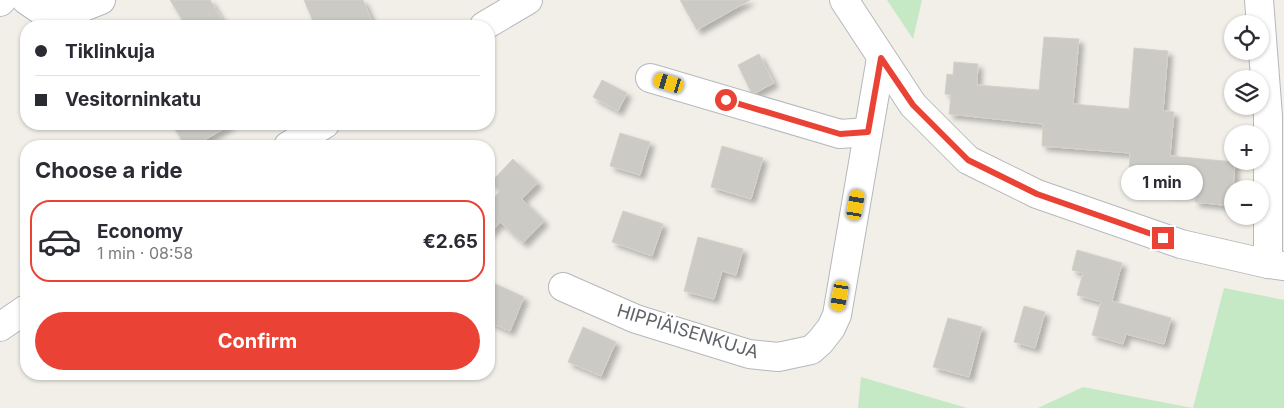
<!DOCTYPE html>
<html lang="en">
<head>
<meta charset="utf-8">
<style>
	body { margin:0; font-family:Inter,sans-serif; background:#f7f7f7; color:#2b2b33; height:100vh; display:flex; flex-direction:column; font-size:19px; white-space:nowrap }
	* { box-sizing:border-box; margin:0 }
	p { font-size:16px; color:#7c7c81 }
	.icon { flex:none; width:28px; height:28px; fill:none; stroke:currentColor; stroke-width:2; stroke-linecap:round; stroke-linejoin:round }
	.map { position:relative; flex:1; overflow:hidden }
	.sheet { position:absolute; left:20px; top:140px; width:475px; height:240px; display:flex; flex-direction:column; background:#fff; border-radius:20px; box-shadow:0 1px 4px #0004 }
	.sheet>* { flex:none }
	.top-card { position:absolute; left:20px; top:20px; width:475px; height:110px; border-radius:20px; box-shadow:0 1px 4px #0004; display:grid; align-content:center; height:110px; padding:0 15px; background:#fff }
	.buttons { position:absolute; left:1224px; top:15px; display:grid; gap:10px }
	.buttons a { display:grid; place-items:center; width:45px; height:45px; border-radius:50%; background:#fff; box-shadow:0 1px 4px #0004; font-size:25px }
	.end { position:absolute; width:22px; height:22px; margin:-11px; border:6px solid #ea4335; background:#fff; box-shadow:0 0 0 2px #fff }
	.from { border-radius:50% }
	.bubble { position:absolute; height:35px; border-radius:18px; background:#fff; box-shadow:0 1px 4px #0004; font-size:16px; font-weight:700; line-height:35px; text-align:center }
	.car { position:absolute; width:15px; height:30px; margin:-15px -8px; border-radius:6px; box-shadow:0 0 4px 1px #0007; background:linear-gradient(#f5c518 24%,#345 0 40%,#f5c518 0 76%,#345 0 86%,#f5c518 0) }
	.top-card b { display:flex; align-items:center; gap:18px; height:48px; font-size:19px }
	.top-card b+b { border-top:1px solid #e1e1e2 }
	.top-card i { width:12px; height:12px; background:#2b2b33 }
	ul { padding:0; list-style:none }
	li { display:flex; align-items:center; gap:15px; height:82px; margin:0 10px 8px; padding:0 5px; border:2px solid #e1e1e2; border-radius:20px }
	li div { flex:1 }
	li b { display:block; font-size:19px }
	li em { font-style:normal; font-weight:700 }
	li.selected { border-color:#ea4335 }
	li>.icon { width:45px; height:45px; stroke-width:1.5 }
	h2 { padding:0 15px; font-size:22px; line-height:60px }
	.cta { display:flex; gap:10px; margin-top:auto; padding:10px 15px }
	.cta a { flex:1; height:58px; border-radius:30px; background:#ea4335; color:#fff; font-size:20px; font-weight:700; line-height:58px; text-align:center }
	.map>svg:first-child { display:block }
	.green { fill:#c5e8c5 }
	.building { fill:#cccac5; stroke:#d6d1c6; filter:url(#shadow) }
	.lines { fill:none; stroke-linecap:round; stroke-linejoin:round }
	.street-casing { stroke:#b5b8bc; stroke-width:30 }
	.secondary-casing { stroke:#b6babf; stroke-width:30 }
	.street { stroke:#fff; stroke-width:28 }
	.secondary { stroke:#fff; stroke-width:28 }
	.route { stroke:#ea4335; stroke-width:6 }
	.labels { text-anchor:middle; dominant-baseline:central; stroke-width:5; stroke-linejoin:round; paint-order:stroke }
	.street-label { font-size:18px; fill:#5f6368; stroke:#fff }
</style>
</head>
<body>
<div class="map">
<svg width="1284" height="408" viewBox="0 0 1284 408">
	<defs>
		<filter id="shadow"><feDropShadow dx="4.5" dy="4.5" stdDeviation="2.5" flood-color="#0004"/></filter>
	</defs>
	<rect width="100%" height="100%" fill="#f1efe8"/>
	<!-- green -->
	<g class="green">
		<path d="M887,0H922L913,39Z"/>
		<path d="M1224,288L1284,300V408H1038L1083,387L1193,408Z"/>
		<path d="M861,377L967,408H858Z"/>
	</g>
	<!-- building -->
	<g class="building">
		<path d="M170,0H210L226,26H186Z"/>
		<path d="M304,0H363L374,26H315Z"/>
		<path d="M680,0H750L697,30Z"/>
		<path d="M1044,37L1079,39L1073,104L1129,109L1134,48L1168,51L1163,111L1174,112L1170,156L1235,162L1232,206L1195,202V194L1166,192L1167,176L1129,172L1130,153L1042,146L1043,124L949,114L951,95L945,94L947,74L953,75L954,62L978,64L977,85L1039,90Z"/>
		<path d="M759,54L774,83L755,93L751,92L738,65Z"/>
		<path d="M602,80L627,93L618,111L593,97Z"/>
		<path d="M172,124H232L194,146H185Z"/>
		<path d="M620,133L650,142L640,175L610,166Z"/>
		<path d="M722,146L763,158L751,199L711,187Z"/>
		<path d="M513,159L538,183L522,199L544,221L523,243L500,222L489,234V203L500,191L491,182Z"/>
		<path d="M623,211L663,224L652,256L612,242Z"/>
		<path d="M698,237L743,249L736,275L722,271L714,299L684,291Z"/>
		<path d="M1077,250L1122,263L1112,301L1171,318L1164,344L1126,334L1123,344L1092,335L1101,302L1077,295L1083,273L1072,270Z"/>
		<path d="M489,281L524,297L510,331L489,322Z"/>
		<path d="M1024,306L1045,312L1035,348L1014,342Z"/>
		<path d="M948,318L982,327L969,377L933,367Z"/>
		<path d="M583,327L616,342L601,376L568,362Z"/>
	</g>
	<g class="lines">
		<!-- street casing -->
		<g class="street-casing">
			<g id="street">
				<path d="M26,0L48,15L81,8L101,0"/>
				<path d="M844,0L913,105L968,160L1037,194L1181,244L1268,264L1284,266"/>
				<path d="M1259,0L1268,116V264"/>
				<path d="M0,2L2,0"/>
				<path d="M650,78L840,134L868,132"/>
				<path d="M563,287L636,319L749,354L778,357L811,350L820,342L831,328L837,315L881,58"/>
			</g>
		</g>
		<!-- secondary casing -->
		<g class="secondary-casing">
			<g id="secondary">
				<path d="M484,26L528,0"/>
				<path d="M288,146L325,124"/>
				<path d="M0,327L26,309"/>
			</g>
		</g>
		<!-- street -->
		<use href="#street" class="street"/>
		<!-- secondary -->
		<use href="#secondary" class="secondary"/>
	</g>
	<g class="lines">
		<!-- route -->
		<path class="route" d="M726,100L840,134L868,132L881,58L913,105L968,160L1037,194L1163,238"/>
	</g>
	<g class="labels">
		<!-- street labels -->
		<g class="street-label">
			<text transform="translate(688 331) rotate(17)">HIPPIÄISENKUJA</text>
		</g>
	</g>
</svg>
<div class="buttons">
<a><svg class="icon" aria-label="locate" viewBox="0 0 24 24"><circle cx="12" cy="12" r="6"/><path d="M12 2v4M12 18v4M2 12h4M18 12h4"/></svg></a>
<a><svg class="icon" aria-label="layers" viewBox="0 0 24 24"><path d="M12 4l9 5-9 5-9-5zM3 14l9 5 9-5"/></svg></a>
<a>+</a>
<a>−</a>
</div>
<i class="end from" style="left:726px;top:100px"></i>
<i class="end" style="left:1163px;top:238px"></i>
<div class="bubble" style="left:1121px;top:165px;width:82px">1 min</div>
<i class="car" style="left:669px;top:83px;rotate:287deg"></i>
<i class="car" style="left:856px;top:205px;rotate:10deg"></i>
<i class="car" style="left:840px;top:296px;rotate:190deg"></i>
<div class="top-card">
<b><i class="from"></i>Tiklinkuja</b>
<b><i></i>Vesitorninkatu</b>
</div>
<section class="sheet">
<h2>Choose a ride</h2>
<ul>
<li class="selected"><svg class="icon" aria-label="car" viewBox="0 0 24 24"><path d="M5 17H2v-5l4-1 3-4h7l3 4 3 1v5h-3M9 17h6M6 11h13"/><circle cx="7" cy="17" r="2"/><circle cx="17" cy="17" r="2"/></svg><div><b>Economy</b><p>1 min · 08:58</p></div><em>€2.65</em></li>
</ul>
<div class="cta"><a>Confirm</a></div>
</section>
</div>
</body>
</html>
